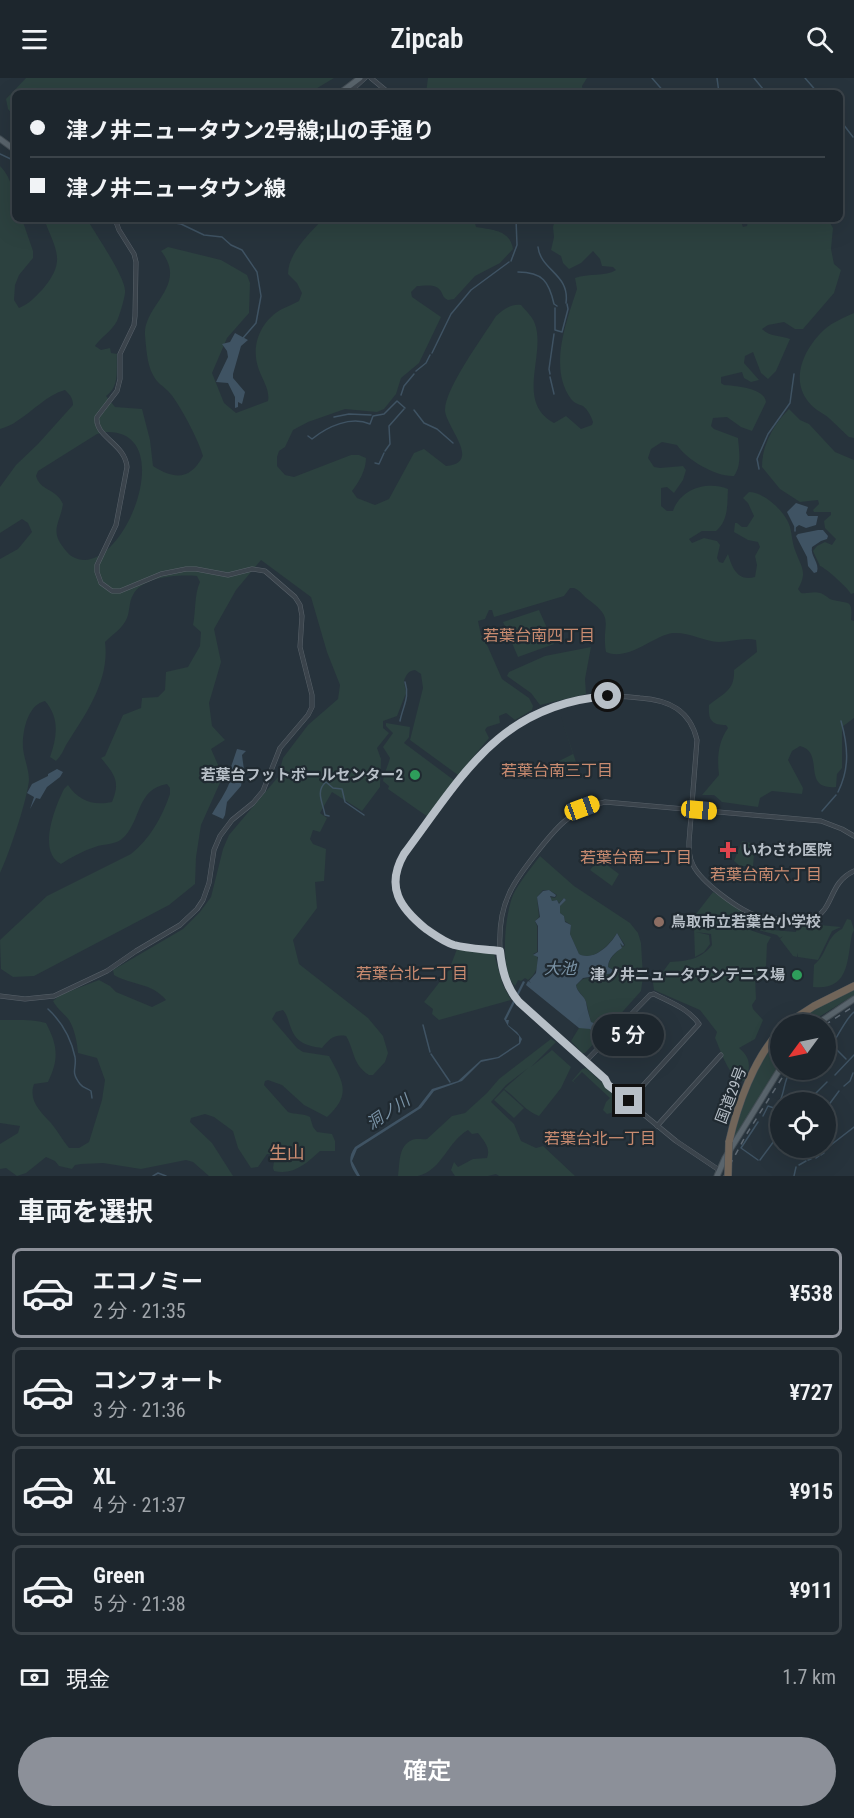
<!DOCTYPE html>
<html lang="ja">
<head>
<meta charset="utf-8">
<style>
	body { margin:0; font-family:"Roboto Condensed","Noto Sans JP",sans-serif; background:#252e35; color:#f1f3f6; height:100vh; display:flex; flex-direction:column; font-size:22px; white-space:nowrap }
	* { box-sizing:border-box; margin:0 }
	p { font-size:20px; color:#a0a5aa }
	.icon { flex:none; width:33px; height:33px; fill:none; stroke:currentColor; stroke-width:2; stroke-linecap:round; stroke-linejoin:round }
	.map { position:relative; height:1098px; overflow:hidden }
	.panel { display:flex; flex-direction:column; background:#1d262d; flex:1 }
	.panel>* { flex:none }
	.top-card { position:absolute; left:12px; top:12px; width:831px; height:132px; border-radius:9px; box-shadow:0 6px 24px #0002,0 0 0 2px #3b4349; display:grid; align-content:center; height:132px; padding:0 18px; background:#1d262d }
	.needle { width:39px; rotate:237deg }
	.fabs { position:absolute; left:770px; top:936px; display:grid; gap:12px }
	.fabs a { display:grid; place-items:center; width:66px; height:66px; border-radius:50%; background:#1d262d; box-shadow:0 6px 24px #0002,0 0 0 2px #3b4349; font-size:30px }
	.end { position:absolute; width:27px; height:27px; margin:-14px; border:8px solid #b7bfc7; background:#111; box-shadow:0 0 0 3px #111 }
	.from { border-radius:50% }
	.bubble { position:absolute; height:42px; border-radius:21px; background:#1d262d; box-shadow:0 6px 24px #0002,0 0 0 2px #3b4349; font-size:20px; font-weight:600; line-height:42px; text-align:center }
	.car { position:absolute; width:18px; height:36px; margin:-18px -9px; border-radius:8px; box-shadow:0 0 4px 2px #0007; background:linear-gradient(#f5c518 24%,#345 0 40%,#f5c518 0 76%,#345 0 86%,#f5c518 0) }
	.top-card b { display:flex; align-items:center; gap:21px; height:57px; font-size:22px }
	.top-card b+b { border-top:2px solid #3b4349 }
	.top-card i { width:15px; height:15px; background:#f1f3f6 }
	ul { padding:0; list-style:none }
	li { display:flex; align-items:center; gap:18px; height:90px; margin:0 12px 9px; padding:0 6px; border:3px solid #3b4349; border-radius:9px }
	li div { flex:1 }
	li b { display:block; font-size:22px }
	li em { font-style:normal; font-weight:600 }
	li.active { border-color:#8c9099 }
	li>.icon { width:54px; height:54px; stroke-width:1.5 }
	h2 { padding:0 18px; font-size:27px; line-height:72px }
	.pay { display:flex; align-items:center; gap:15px; height:66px; padding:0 18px; font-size:22px }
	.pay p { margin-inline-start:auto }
	.primary-button { display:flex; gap:12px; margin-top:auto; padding:12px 18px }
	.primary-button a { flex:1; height:69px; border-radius:36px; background:#8c9099; color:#fff; font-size:24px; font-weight:600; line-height:69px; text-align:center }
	header { display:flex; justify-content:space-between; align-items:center; height:78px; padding:0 18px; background:#1d262d; font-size:27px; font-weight:600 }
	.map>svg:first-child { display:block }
	.green { fill:#2c413f; fill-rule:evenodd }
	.water { fill:#3f5363 }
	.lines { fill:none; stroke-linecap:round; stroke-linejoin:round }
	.stream { stroke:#3f5363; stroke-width:1.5 }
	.minor-casing { stroke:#59626a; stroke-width:5 }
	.major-casing { stroke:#444e55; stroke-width:7 }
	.highway-casing { stroke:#464f57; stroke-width:8 }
	.minor { stroke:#3b444c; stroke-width:4 }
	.major { stroke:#59646c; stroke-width:5 }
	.highway { stroke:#716559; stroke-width:7 }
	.rail { stroke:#5e6973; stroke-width:1.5; stroke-dasharray:6 6; stroke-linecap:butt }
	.highway-bridge-casing { stroke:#464f57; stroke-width:8; stroke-linecap:butt }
	.highway-bridge { stroke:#716559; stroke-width:7 }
	.route { stroke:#b7bfc7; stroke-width:8 }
	.leisure-dot { fill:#2e9e5b; stroke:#202a31; stroke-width:2 }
	.health-dot { fill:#e0444e; stroke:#202a31; stroke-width:2 }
	.education-dot { fill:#8d6e63; stroke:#202a31; stroke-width:2 }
	.labels { text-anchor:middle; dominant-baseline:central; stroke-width:4.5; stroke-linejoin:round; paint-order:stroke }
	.poi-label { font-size:15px; font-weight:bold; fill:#b7bfc7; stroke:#202a31; text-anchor:end }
	.street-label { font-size:15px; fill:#b7bfc7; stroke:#202a31 }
	.neighbourhood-label { font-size:16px; fill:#c98b70; stroke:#202a31 }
	.water-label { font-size:16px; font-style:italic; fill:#7b94a7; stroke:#202a31 }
	.quarter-label { font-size:18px; fill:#c98b70; stroke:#202a31 }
</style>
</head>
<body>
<header><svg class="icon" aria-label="menu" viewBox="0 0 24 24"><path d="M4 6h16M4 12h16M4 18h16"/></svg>Zipcab<svg class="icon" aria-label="search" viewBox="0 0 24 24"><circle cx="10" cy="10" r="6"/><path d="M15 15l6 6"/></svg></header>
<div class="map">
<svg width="854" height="1098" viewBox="0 0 854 1098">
	<rect width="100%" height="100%" fill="#27333c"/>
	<!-- green -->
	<g class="green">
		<path d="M26,0H334L309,15H15V39L8,31L6,21Z"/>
		<path d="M428,0H587L582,8L583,14L587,15H426Z"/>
		<path d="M0,88C14,102 15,122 15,141H22L33,173V180L19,197L15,207L14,222L19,230C29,226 35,219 42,212C67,183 56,173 44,141H87C96,157 124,197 125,212C126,217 119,239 117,243C112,253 101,259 95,268L101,272L110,270L111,275L117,276C116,291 120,309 106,318L115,329L142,331L150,362L153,388C175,402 190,402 203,378C199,363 179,324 168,313C163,308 157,305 153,297C147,287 146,268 145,257C143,227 189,208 161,173L168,169L221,182L247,197L250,205L249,235L227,260L212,295L224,325L236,335L268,323C270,312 263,303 259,292C250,269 260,243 282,231C288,228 294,226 299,223L302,215L297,205L288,196C288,175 310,155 323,141H474L476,149C493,152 510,152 513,171L500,185L475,198L454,221L448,222C441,219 444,215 438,210C433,206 423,208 417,208L411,214L412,219L441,239L419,285L401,300L396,316L384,331L377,334L345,331L308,344L293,352L285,369L279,373L277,379V388L285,397L294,399L351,377H359L366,380C366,392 359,404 352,413L357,420L375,427L389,421L414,375L424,371L446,388C483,385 445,348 445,332C445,310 483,259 496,238C503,232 511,225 521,227C526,233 533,239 535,246C546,277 515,324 554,345L566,338L581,351L592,347L593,344C591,338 588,332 583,328C578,326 574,325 571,321C548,290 567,242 577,211L575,200C588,195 605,199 616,192L613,189L602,188L600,181L593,173L581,185L569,191L563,185L561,178L551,172L554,159L553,149L555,141H747L741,144L743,149L747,148L748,143L755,144L760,141H828L833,150L831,171L834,186L841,192L834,215L803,251H795L784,244L768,247L762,251C770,259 780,257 790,261L776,293L768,301L761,295L753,274L745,278L744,285L759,302L751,304L744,300L742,294L721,299V305L724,307C737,308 764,310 766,324L752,353L741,349L727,339L713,340L711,348L714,351L738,360C739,373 742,387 734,398C716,399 687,382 677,367L662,364L651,371L648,380L654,389L660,390L683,388L686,392L683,402L674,415L667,409L661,410V428L667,433H673C681,410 708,403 728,411C727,426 729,442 716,453H702L689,461L692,465L704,460L717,463L720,467L717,480L719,484L723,485L728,476C732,489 737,504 755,499L757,487L755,478L760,469L758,464L748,462L734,454L735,445H737L742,449H747L754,438L748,425L743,420L749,414C764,414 786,434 790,449C792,456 792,464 795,472C801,489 808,494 798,511L801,515C808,516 813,513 820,515C825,516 828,521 833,522C849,526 853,521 851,542L854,543V640L842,649V690L837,696L836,709C800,712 826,674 800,668L792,673L788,682L803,710L802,716L772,713L760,720L758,729L722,724L714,717H702L719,697C717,680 718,664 728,650L726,647C711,647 708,641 709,627C723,615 735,613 734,592L757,574L756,562C745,559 731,564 719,564C703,563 689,554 673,555C654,557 628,584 606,574C601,545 616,542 589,522C583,518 580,512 574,510H570L564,518L494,539L492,532H489L485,541L478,543L481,557L488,569L502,601L529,620L533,628L532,632L515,642L506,635L499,638L500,645L487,649L485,652L489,660L458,697L410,662L423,610L421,596L415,592C408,593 406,597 404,603L406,615L397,638L383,643V650L389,655L377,670L381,681L380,709L362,733L332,714L320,735L327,740L320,754L313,752L310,761L313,766L326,771L324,803L315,804L317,830L293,862L299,886L368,940L383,958L388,975L385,984L373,997H369C352,986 355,973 346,958C333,956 329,962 322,970C308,968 296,965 291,950C288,943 288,938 283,932L276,934L272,941L297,970L303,974L329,978C343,1004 352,1016 327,1039L304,1027L282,1007L268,1002L265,1003L264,1007L288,1034C296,1037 303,1035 310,1039L313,1049L317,1054L332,1056L335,1063V1073H320C307,1085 293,1098 274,1093L273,1090L275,1077L267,1076L258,1089L251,1090L238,1070L233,1053L214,1039L205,1036L191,1040L190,1044L212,1065L233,1098H209L193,1084L186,1082L141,1091L103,1085L81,1086L75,1087L72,1091L59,1088L55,1083L46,1079L26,1095L17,1098L6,1090L0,1091V1066L18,1055L20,1048L0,1045V942C14,942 34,941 46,945C58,968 59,981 48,1004L34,1006C28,1023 41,1034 51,1045C58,1053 62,1062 69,1070H79L89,1064L102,1022L105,1002L97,980L78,975C77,964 75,952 69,942C64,935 57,931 53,923L60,917L99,902L110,908L116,914L152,929L166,922C151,904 133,908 114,897L113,892L183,851L200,834L211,819L223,771L229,757L278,699L283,680L308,647L338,621L340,607L327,574L311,519L261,482L236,512L214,551L221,584L209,625L212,648L225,662L211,671L223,698L201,747L196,779L195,806L169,827L34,898L13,899L1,891L0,862L47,818L131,776C150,761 162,739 170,716V710L167,706C137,711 141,741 125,758C116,768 105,765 95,769C83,773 71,779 61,786C37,774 55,729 64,711L68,707C79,723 93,728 112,724C121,703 114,696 101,680L105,678L123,637L141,630L142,620L158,619L165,612L166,594L188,589L200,568L201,554L193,547C196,533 194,517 200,504L197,498C180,496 142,498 133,517C129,523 130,533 127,540C123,550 113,556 105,564C110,602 86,636 66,667C63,673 61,678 56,683L50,679C57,659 60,640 45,623C27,627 22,655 23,670C24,681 29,691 29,702C27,723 9,776 0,795V481L18,471L32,454L28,445L22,441L0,455V409L16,387L38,366L73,327C73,320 70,317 65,312C47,317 33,333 17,343C12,347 6,349 0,351ZM105,354C183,350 121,505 73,479C69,477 66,473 63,469C50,452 60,445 63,426C56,410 40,413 36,398L38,393L97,356Z"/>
		<path d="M854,235V360L849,359C842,353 831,341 825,337C817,332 812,329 807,322C790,298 806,268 825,251C833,244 845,239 854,235Z"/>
		<path d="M789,331L800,342L809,346L835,374L854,382V515L851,516C849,511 826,490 820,488L813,473L817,468L825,464L832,467L836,461L825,450L824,443L831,437V434H814L813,432L819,426L818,422L800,424L780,411L762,389C762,367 774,346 789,331Z"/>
		<path d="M539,532L554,566L518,579L503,544Z"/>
		<path d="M591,569L585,601L586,616L540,627L531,615L507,598L509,594L545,578Z"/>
		<path d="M561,639L577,687L550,700L543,691L573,676Z"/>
		<path d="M386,645L410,649L409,659L404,665L455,703L428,739L388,711L389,708L383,703C384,695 388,688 390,680L383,669L393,655L386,648Z"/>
		<path d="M742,763L755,766L753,788H740L734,783Z"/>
		<path d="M540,778L574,808L630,845L638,855L641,865L643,899L641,913L600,959L593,948L600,953L603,951L600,947L591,944C589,937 588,931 586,924C584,917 577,914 576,907L583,901L614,895L613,892L608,889C609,881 615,874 622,870L620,865L623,869L625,867L617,855C610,866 594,884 579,876L570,856L571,847L565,843L564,838L560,835V828L566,822L564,820L559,825L557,822L552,823L550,819L555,820L557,817L549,812H543L537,819L539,839L535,843L537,848V874L533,876L537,878C539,888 536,896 528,902L525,900L521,903L518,902L515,908C499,893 505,836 513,817C520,803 531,790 540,778Z"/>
		<path d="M599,781L619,796L612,808L590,792Z"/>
		<path d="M713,814L754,839L794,845C779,847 756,852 743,842L737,843V846L741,849L771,859L767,866L766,888L755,898L756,921L752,927L753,931L763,942L755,961L739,970C751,980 751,989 745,1003C729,1002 721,973 715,960L717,954L700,932L654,912L652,898L662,895L670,884C688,883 701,881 712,867L711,856L696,854L709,857L710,866L704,874L695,879L694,850L689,845Z"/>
		<path d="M847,841L851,842L854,852L852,856C847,883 849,913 813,909L814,887C828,876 825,859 842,851Z"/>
		<path d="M814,843L820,847L841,849L832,853L818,882L798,879V875L797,879L793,878L780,861L783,858L780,860L777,857L751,850L796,854L797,846Z"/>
		<path d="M457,871L494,876L503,907L511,922L439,942L432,936L433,931L424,924L449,892Z"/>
		<path d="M854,910V917L819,939L818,942L824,938L813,946H790L799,940Z"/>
		<path d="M586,949L590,951L598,961L585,975H582L571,963L579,950Z"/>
		<path d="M780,956V987L731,1066C739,1027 756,988 780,956Z"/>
		<path d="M551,961L556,964L531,989L552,972L571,989L561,1010L539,1038C525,1033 517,1020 504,1011L528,990L506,1007L491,1024L514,1046L521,1063L536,1070L543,1068L575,1098H499L496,1096L488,1098H455L451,1092L454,1084L458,1089L473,1081L487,1080C491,1070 484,1063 478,1055L472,1056L468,1052C448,1063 442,1092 418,1098C412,1098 404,1098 398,1098C400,1085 398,1068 412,1062C416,1060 422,1062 427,1061L452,1038L465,1035L487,1015L499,1001Z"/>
		<path d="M586,990L620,1021V1024L611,1035L607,1036L603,1032L606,1024L610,1020L582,994L573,1003L577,1006L572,1003L582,991Z"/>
		<path d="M504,1012L524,1030L514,1040L494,1022Z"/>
	</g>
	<!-- water -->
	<g class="water">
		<path d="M235,255L248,262L241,268L233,296V300L245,314L242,326L238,324V329L235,330V319L228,305L216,304L228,279L227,273L222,266L230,264Z"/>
		<path d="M796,425L808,429L806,435L808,438H818L816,447L806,450L799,447L795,450L787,434Z"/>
		<path d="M818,452H823L828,458L827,461L821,463L812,469C810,478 820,485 817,494L814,495L808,488L807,479L796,458L798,456Z"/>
		<path d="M237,671L246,673L242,677L244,692L241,708L227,724L225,737L223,741L212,736C218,725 226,715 230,703L240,705V694L230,692Z"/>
		<path d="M57,691L63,694L60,699L47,709L40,721L36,720L30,731L34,719L27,715L32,706L48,698V696Z"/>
		<path d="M549,812L556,817L555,819L550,818L552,823L557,822L559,826L564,820L566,822L560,828V835L564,838L565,844L571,847L570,856L579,876C594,884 611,866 617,855L624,867L623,868L620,865L622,870C615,874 608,881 608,889L613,892L614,895L583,900L576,907C577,915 584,917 586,924C587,931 589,937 591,944L600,947L603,951L600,953L593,948L599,959L598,961L590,951L579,950L526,907L528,903L531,905L529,903L536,895L538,879L533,877L538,874V848L535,843L540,839L537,819L543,813Z"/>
		<path d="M523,903L525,904L506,942H509L508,947L517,954L522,961L520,966L499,980L481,984L462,1003L434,1013L421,1030L357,1071L352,1083L360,1098H357C350,1087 347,1081 355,1069L418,1029L432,1011L458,1003L481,982L498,979L519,965V958L508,948L504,941Z"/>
	</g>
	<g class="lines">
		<!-- stream -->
		<g class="stream">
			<path d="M652,0L665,15"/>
			<path d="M717,0L719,15"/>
			<path d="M754,0L763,11"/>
			<path d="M805,0L818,15"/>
			<path d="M765,13L766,15"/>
			<path d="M840,42L853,59"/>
			<path d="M0,76L15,83"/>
			<path d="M123,141L131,143L152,141L181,146L204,157L222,159L231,167L242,172L257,194L261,218L256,245L243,260"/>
			<path d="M538,169C541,193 570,196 566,225"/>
			<path d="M511,183L517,167L516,141"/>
			<path d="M518,194C543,194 549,204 554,226L557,228"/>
			<path d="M555,230V252L562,254L568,231L567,226"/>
			<path d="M432,275L451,236L471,212L509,184"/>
			<path d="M416,293L426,285L430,277"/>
			<path d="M550,296L549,291L554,256"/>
			<path d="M550,299L554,316"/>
			<path d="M401,317L404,308L414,296"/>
			<path d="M414,332L424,345L437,351L453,365"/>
			<path d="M334,339L349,336L371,337"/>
			<path d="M308,358L312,361C328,348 351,338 370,346L373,338L384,336L397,323L405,330"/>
			<path d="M385,373L390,366L389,348L404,331"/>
			<path d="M375,385L379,386L384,375"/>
			<path d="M759,391L757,381L768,356L790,325L794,296"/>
			<path d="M795,449V453"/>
			<path d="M400,643C403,628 410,619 405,604"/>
			<path d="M838,714C850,690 848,668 841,643"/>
			<path d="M822,733L836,717"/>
			<path d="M329,738L325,737C323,725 315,713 326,704L333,710L342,711L345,724L364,737"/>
			<path d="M48,931C62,944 71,960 75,979C77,991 70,993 80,1006C83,1010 87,1010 91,1013L92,1020"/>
			<path d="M423,947L430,974"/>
			<path d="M431,976L450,1004"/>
			<path d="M846,981L832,967C837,959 847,939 854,934"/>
			<path d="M835,997L854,977"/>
			<path d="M844,1008L850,1003L853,995"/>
			<path d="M807,1024L827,1004"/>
			<path d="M825,1032L839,1013"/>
			<path d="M763,1038L768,1028L774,1030C786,1020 782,1005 790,994"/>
			<path d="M758,1044L741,1070L758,1082"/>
			<path d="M793,1070L796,1073L800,1070"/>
			<path d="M827,1070L854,1049"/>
			<path d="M821,1077L824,1075"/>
			<path d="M816,1080L819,1078"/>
			<path d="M760,1082L780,1055"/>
			<path d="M808,1082L811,1081"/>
			<path d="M799,1087L806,1083"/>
			<path d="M153,1098L158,1095L166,1098"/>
			<path d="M794,1098L796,1089"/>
		</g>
		<!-- minor casing -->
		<g class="minor-casing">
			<g id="minor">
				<path d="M371,0L389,15"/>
				<path d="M350,8L354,10L365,0"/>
				<path d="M500,873C485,871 469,871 454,867C444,864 435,857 426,851C400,830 385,809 404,776C470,687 514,607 640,620C669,622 690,632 697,662L689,764C689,772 689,779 693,787C701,804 740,833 758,838C767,841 777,841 786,842C795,843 804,845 813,841C835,830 828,805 854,793"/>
				<path d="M0,918L25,921L54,918L107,893L136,873L180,847L197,831L203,822L209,805L214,772L220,758L232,742L253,725L263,713L280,670L308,637L312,629V617L300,569L302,538L300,527L295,519L265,493L252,491L228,497L196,491H186L161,496L120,513H112L101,505L97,494V487L116,447L127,389C125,365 94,359 97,339L117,313L120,301V276L134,247L135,238L136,184L134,176L119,152L115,141"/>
				<path d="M585,984L650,917L654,916C670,924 689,931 699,946L629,1023"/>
				<path d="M657,1048L721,977"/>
				<path d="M719,1092L676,1063L608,1007L605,1001C586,984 566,967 547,950C535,940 522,930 514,918C496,893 496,843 509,816C515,802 525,790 534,778C554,752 571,730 605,724L821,743L842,751L854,758"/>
			</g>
		</g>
		<!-- major casing -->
		<g class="major-casing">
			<g id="major">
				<path d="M340,15L360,0"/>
				<path d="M0,61L15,72"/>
				<path d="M817,946L854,921"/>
				<path d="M717,1098L725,1080L780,991"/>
			</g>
		</g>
		<!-- highway casing -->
		<g class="highway-casing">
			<g id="highway">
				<path d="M786,946L814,928L854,908"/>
				<path d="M729,1064C737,1028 754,980 780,953"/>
			</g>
		</g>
		<!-- minor -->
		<use href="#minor" class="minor"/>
		<!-- major -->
		<use href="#major" class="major"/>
		<!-- highway -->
		<use href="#highway" class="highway"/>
		<!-- rail -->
		<g class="rail">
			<path d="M825,947L854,928"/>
			<path d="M724,1098L746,1057L787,992"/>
		</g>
		<!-- highway-bridge casing -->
		<g class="highway-bridge-casing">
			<path id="highway-bridge" d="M728,1098L729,1064"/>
		</g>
		<!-- highway-bridge -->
		<use href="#highway-bridge" class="highway-bridge"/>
	</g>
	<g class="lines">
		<!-- route -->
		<path class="route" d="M608,618C500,626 463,697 404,776C385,809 400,830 426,851C435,857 444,864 454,867C469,871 485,871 500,873C502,892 506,909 519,924L605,1001L608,1007L629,1023"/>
	</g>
	<!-- markers -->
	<g class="leisure-dot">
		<circle cx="415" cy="697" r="6"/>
		<circle cx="797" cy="897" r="6"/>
	</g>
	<path class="health-dot" d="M725 763h6v6h6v6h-6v6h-6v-6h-6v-6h6z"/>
	<circle class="education-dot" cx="659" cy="844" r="6"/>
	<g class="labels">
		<!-- poi labels -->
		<g class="poi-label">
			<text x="403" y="697">若葉台フットボールセンター2</text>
			<text x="742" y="772" text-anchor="start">いわさわ医院</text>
			<text x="671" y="844" text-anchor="start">鳥取市立若葉台小学校</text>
			<text x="785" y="897">津ノ井ニュータウンテニス場</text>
		</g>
		<!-- street labels -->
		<g class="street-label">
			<text transform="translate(731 1017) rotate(-69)">国道29号</text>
		</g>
		<!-- neighbourhood labels -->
		<g class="neighbourhood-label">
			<text x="539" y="557">若葉台南四丁目</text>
			<text x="557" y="692">若葉台南三丁目</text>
			<text x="636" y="779">若葉台南二丁目</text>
			<text x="766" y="796">若葉台南六丁目</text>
			<text x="412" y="895">若葉台北二丁目</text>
			<text x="600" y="1060">若葉台北一丁目</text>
		</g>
		<!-- water labels -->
		<g class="water-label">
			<text x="560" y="890">大池</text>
			<text transform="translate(388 1034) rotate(-34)">洞ノ川</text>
		</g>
		<!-- quarter labels -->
		<g class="quarter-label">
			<text x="287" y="1074">生山</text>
		</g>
	</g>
</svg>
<div class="fabs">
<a><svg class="needle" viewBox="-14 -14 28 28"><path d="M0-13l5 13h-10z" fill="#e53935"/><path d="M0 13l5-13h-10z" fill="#a0a5aa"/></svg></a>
<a><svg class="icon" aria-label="locate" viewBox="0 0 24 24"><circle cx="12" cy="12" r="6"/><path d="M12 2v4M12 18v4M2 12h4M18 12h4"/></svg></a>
</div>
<i class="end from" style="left:608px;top:618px"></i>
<i class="end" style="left:629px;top:1023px"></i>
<div class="bubble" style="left:592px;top:936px;width:72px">5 分</div>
<i class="car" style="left:582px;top:730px;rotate:70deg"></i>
<i class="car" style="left:699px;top:732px;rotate:95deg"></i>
<div class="top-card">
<b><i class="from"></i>津ノ井ニュータウン2号線;山の手通り</b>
<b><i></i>津ノ井ニュータウン線</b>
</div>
</div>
<section class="panel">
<h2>車両を選択</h2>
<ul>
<li class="active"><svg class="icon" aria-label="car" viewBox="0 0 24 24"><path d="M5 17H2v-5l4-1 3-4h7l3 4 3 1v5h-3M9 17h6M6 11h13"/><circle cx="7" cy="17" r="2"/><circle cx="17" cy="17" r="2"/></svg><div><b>エコノミー</b><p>2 分 · 21:35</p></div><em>¥538</em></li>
<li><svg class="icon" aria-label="car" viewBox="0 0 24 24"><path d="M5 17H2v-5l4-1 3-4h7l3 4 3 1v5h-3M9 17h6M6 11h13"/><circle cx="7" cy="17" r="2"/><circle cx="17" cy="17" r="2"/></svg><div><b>コンフォート</b><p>3 分 · 21:36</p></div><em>¥727</em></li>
<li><svg class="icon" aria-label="car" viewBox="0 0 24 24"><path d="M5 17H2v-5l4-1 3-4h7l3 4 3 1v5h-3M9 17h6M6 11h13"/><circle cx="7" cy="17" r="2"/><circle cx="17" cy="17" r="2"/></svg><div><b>XL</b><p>4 分 · 21:37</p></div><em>¥915</em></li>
<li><svg class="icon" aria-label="car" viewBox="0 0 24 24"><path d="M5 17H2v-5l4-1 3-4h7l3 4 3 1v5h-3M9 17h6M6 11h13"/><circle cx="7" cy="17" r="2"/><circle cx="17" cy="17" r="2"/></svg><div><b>Green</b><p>5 分 · 21:38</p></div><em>¥911</em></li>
</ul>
<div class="pay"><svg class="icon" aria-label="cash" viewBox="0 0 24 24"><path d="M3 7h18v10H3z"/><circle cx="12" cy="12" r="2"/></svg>現金<p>1.7 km</p></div>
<div class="primary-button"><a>確定</a></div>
</section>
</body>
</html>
